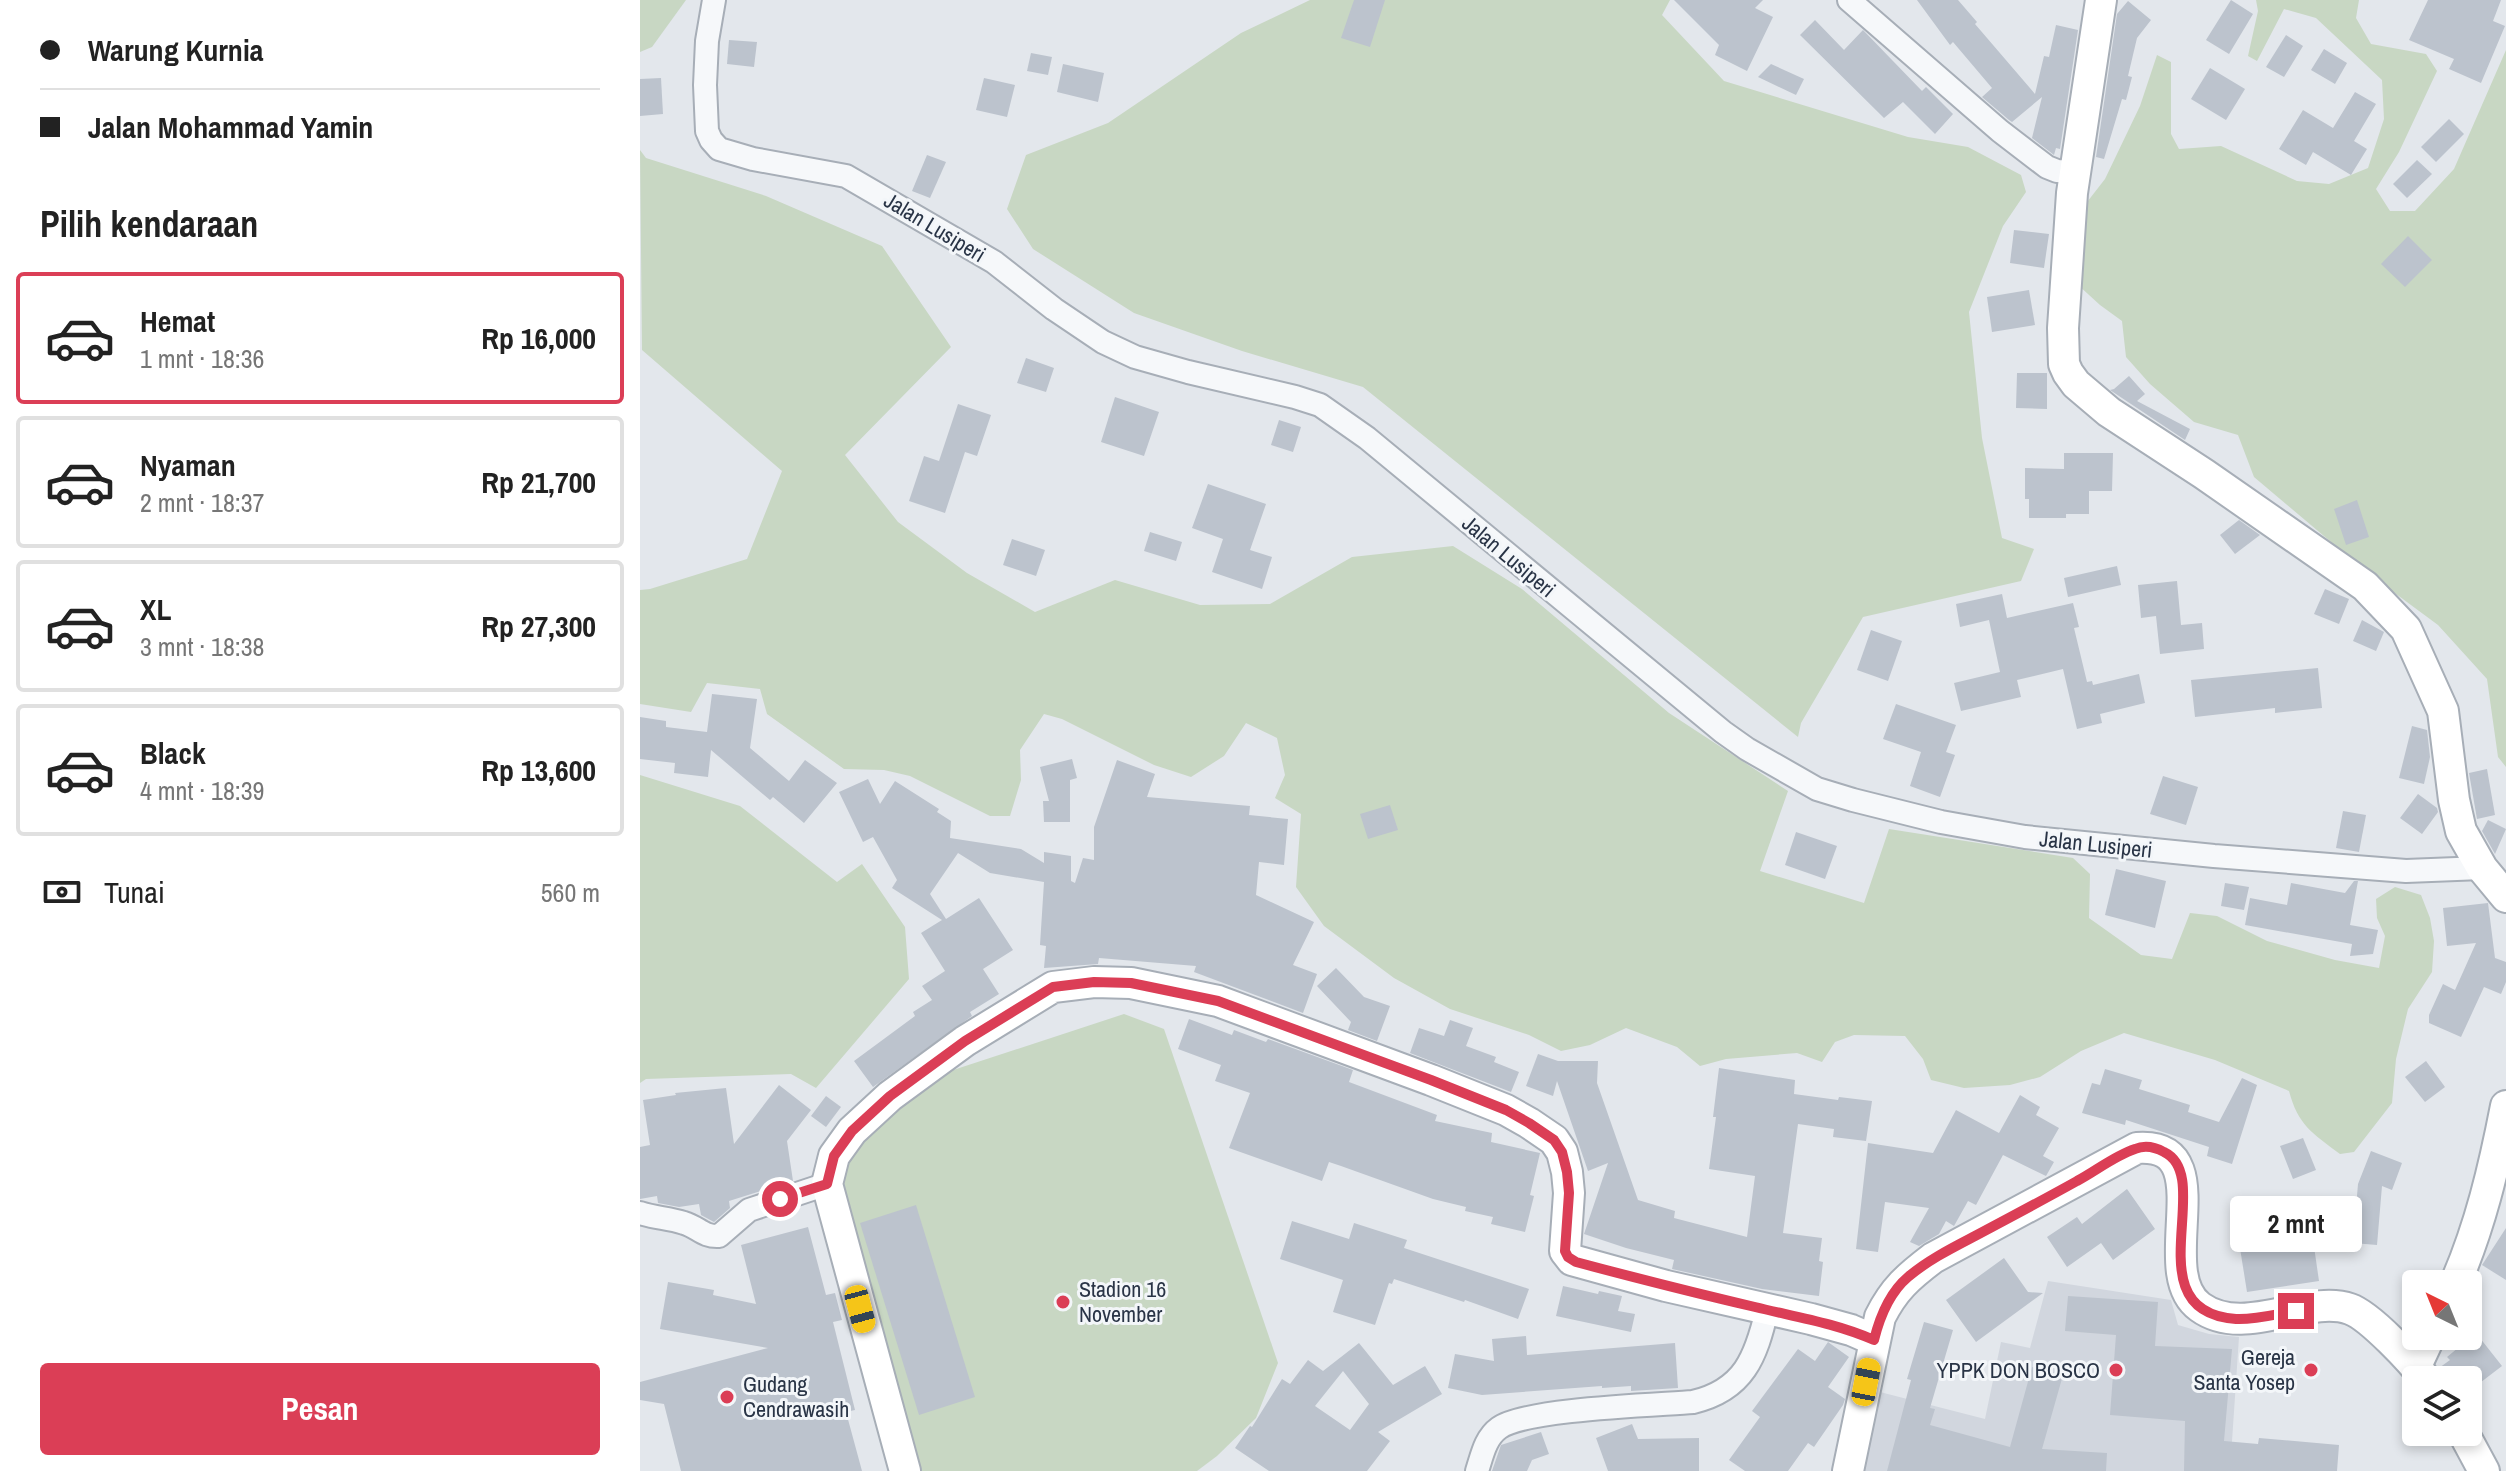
<!DOCTYPE html>
<html lang="id">
<head>
<meta charset="utf-8">
<style>
	body { margin:0; font-family:"Archivo Narrow",sans-serif; background:#f2f2f2; color:#222; height:100vh; display:flex; flex-direction:column; font-size:30px; white-space:nowrap }
	* { box-sizing:border-box; margin:0 }
	p { font-size:26px; color:#767676 }
	.icon { flex:none; width:44px; height:44px; fill:none; stroke:currentColor; stroke-width:2; stroke-linecap:round; stroke-linejoin:round }
	.map { position:relative; flex:1; overflow:hidden }
	.sheet { display:flex; flex-direction:column; background:#fff; width:640px }
	.sheet>* { flex:none }
	.hud { display:grid; align-content:center; height:176px; padding:0 40px; background:#fff }
	.needle { width:52px; rotate:317deg }
	.tools { position:absolute; left:1762px; top:1270px; display:grid; gap:16px }
	.tools a { display:grid; place-items:center; width:80px; height:80px; border-radius:8px; background:#fff; box-shadow:0 4px 12px #0003; font-size:40px }
	.end { position:absolute; width:36px; height:36px; margin:-18px; border:10px solid #db3e56; background:#fff; box-shadow:0 0 0 4px #fff }
	.from { border-radius:50% }
	.bubble { position:absolute; height:56px; border-radius:8px; background:#fff; box-shadow:0 4px 12px #0003; font-size:26px; font-weight:700; line-height:56px; text-align:center }
	.car { position:absolute; width:24px; height:48px; margin:-24px -12px; border-radius:10px; box-shadow:0 0 6px 2px #0007; background:linear-gradient(#f5c518 24%,#345 0 40%,#f5c518 0 76%,#345 0 86%,#f5c518 0) }
	.hud b { display:flex; align-items:center; gap:28px; height:76px; font-size:30px }
	.hud b+b { border-top:2px solid #e0e0e0 }
	.hud i { width:20px; height:20px; background:#222 }
	ul { padding:0; list-style:none }
	li { display:flex; align-items:center; gap:24px; height:132px; margin:0 16px 12px; padding:0 24px; border:4px solid #e0e0e0; border-radius:8px }
	li div { flex:1 }
	li b { display:block; font-size:30px }
	li em { font-style:normal; font-weight:700 }
	li.selected { border-color:#db3e56 }
	li>.icon { width:72px; height:72px; stroke-width:1.5 }
	h2 { padding:0 40px; font-size:36px; line-height:96px }
	.pay { display:flex; align-items:center; gap:20px; height:88px; padding:0 40px; font-size:30px }
	.pay p { margin-inline-start:auto }
	.cta { display:flex; gap:16px; margin-top:auto; padding:16px 40px }
	.cta a { flex:1; height:92px; border-radius:8px; background:#db3e56; color:#fff; font-size:32px; font-weight:700; line-height:92px; text-align:center }
	main { display:flex; flex:1; min-height:0 }
	.map>svg:first-child { display:block }
	.built { fill:#d1d6de }
	.green { fill:#c8d7c3 }
	.building { fill:#bcc3cd; fill-rule:evenodd }
	.lines { fill:none; stroke-linecap:round; stroke-linejoin:round }
	.minor-casing { stroke:#a7aeb7; stroke-width:26 }
	.secondary-casing { stroke:#a7aeb7; stroke-width:34 }
	.minor { stroke:#f6f8fa; stroke-width:22 }
	.secondary { stroke:#fff; stroke-width:30 }
	.route { stroke:#db3e56; stroke-width:10 }
	.poi-dot { fill:#db3e56; stroke:#f3f6f9; stroke-width:3 }
	.labels { text-anchor:middle; dominant-baseline:central; stroke-width:6; stroke-linejoin:round; paint-order:stroke }
	.street-label { font-size:22px; fill:#293446; stroke:#f3f6f9 }
	.poi-label { font-size:22px; fill:#293446; stroke:#f3f6f9; text-anchor:start }
</style>
</head>
<body>
<main>
<section class="sheet">
<div class="hud">
<b><i class="from"></i>Warung Kurnia</b>
<b><i></i>Jalan Mohammad Yamin</b>
</div>
<h2>Pilih kendaraan</h2>
<ul>
<li class="selected"><svg class="icon" aria-label="car" viewBox="0 0 24 24"><path d="M5 17H2v-5l4-1 3-4h7l3 4 3 1v5h-3M9 17h6M6 11h13"/><circle cx="7" cy="17" r="2"/><circle cx="17" cy="17" r="2"/></svg><div><b>Hemat</b><p>1 mnt · 18:36</p></div><em>Rp 16,000</em></li>
<li><svg class="icon" aria-label="car" viewBox="0 0 24 24"><path d="M5 17H2v-5l4-1 3-4h7l3 4 3 1v5h-3M9 17h6M6 11h13"/><circle cx="7" cy="17" r="2"/><circle cx="17" cy="17" r="2"/></svg><div><b>Nyaman</b><p>2 mnt · 18:37</p></div><em>Rp 21,700</em></li>
<li><svg class="icon" aria-label="car" viewBox="0 0 24 24"><path d="M5 17H2v-5l4-1 3-4h7l3 4 3 1v5h-3M9 17h6M6 11h13"/><circle cx="7" cy="17" r="2"/><circle cx="17" cy="17" r="2"/></svg><div><b>XL</b><p>3 mnt · 18:38</p></div><em>Rp 27,300</em></li>
<li><svg class="icon" aria-label="car" viewBox="0 0 24 24"><path d="M5 17H2v-5l4-1 3-4h7l3 4 3 1v5h-3M9 17h6M6 11h13"/><circle cx="7" cy="17" r="2"/><circle cx="17" cy="17" r="2"/></svg><div><b>Black</b><p>4 mnt · 18:39</p></div><em>Rp 13,600</em></li>
</ul>
<div class="pay"><svg class="icon" aria-label="cash" viewBox="0 0 24 24"><path d="M3 7h18v10H3z"/><circle cx="12" cy="12" r="2"/></svg>Tunai<p>560 m</p></div>
<div class="cta"><a>Pesan</a></div>
</section>
<div class="map">
<svg width="1866" height="1471" viewBox="0 0 1866 1471">
	<rect width="100%" height="100%" fill="#e3e7ec"/>
	<!-- built -->
	<path class="built" d="M1408,1281L1531,1300L1538,1325L1569,1334L1599,1337L1590,1471H1222L1240,1392L1345,1419L1361,1342L1390,1348Z"/>
	<!-- green -->
	<g class="green">
		<path d="M0,0H46L12,47L0,52Z"/>
		<path d="M670,0H1030L1022,15L1084,81L1268,137L1328,147L1381,175L1386,192L1363,226L1329,312L1342,438L1362,538L1394,549L1381,581L1223,617L1161,723L1158,737L723,387L602,351L494,313L393,249L367,209L386,155L468,123L601,33Z"/>
		<path d="M1616,0H1719L1716,18L1731,44L1786,54L1797,71L1759,152L1736,189L1750,211H1775L1814,169L1866,50V767L1858,757L1847,679L1798,625L1729,574L1614,477L1598,435L1554,422L1510,384L1486,357L1482,321L1460,305L1437,284L1444,206L1465,179L1500,106L1517,55L1531,62V134L1539,149L1581,146L1657,181L1689,184L1728,168L1744,119L1742,80L1676,18L1644,9L1617,61L1608,56L1618,11Z"/>
		<path d="M0,150L6,158L126,196L242,246L311,347L205,455L258,522L327,573L395,612L475,580L560,605L630,604L712,557L813,546L882,589L1029,713L1148,791L1120,871L1224,903L1249,829L1433,858L1450,874L1449,918L1501,955L1532,959L1550,913L1577,916L1627,941L1695,960L1739,968L1745,936L1737,918L1736,899L1755,887L1781,895L1790,918L1794,941L1792,972L1768,1009L1756,1059L1752,1103L1714,1152L1700,1154C1672,1133 1658,1125 1649,1091L1575,1060L1484,1033L1441,1051L1400,1077L1370,1085L1324,1088L1291,1080L1283,1059L1265,1036L1214,1035L1195,1042L1182,1062L1157,1053L1086,1059L1060,1066L1037,1047L986,1028L950,1045L921,1051L889,1035L810,1009L754,978L684,926L656,887L661,814L635,798L645,775L637,738L606,723L584,756L551,777L514,765L422,719L404,714L380,750L381,780L370,816H350L270,776L244,770L204,769L127,714L120,689L67,683L51,712L0,704V590L10,589L107,559L142,471L2,350Z"/>
		<path d="M0,775L100,806L197,882L222,864L265,927L269,979L176,1088L151,1074L6,1079L0,1083Z"/>
		<path d="M484,1014L524,1029L638,1363L616,1418L577,1456L557,1471H282L277,1459L205,1210L202,1179L205,1158L216,1142L301,1074Z"/>
	</g>
	<!-- building -->
	<g class="building">
		<path d="M714,0H745L730,47L701,38Z"/>
		<path d="M1034,0H1123L1115,8L1133,17L1107,71L1075,55L1079,45Z"/>
		<path d="M1277,0H1318L1337,22L1335,24L1395,94L1404,56L1409,57L1416,25L1438,30L1420,149L1416,148L1414,155L1392,138L1402,97L1372,122L1369,120L1342,97L1352,88L1313,42L1310,45Z"/>
		<path d="M1591,0L1613,14L1589,54L1566,40Z"/>
		<path d="M1788,0H1861L1853,21L1865,26L1841,83L1809,69L1814,59L1769,40Z"/>
		<path d="M1488,1L1511,20L1497,38L1488,76L1492,77L1486,100L1482,99L1464,159L1456,157L1477,14Z"/>
		<path d="M1175,20L1204,50L1223,30L1282,91L1286,87L1313,114L1295,134L1263,102L1244,118L1160,35Z"/>
		<path d="M1646,35L1663,46L1644,77L1626,67Z"/>
		<path d="M89,40L117,42L114,67L87,64Z"/>
		<path d="M1684,49L1707,63L1695,84L1671,70Z"/>
		<path d="M391,53L412,57L408,75L387,71Z"/>
		<path d="M423,64L464,73L458,102L417,92Z"/>
		<path d="M1131,64L1164,79L1156,95L1118,77Z"/>
		<path d="M1570,68L1605,89L1586,120L1551,99Z"/>
		<path d="M21,78L23,114L0,116V79Z"/>
		<path d="M344,78L375,85L367,117L336,110Z"/>
		<path d="M1715,92L1736,104L1714,141L1727,149L1711,175L1673,152L1666,165L1639,149L1663,110L1693,128Z"/>
		<path d="M1809,119L1824,134L1796,162L1781,147Z"/>
		<path d="M287,155L306,162L290,198L272,191Z"/>
		<path d="M1777,160L1792,174L1767,198L1753,184Z"/>
		<path d="M1374,230L1409,234L1404,268L1370,263Z"/>
		<path d="M1768,236L1792,260L1765,287L1741,264Z"/>
		<path d="M1389,290L1395,325L1352,332L1347,297Z"/>
		<path d="M386,358L414,368L406,392L377,383Z"/>
		<path d="M1377,373H1407V409L1376,408Z"/>
		<path d="M1489,376L1505,394L1497,401L1550,429L1545,440L1470,390L1474,389Z"/>
		<path d="M475,397L519,412L504,456L461,442Z"/>
		<path d="M318,404L351,415L337,456L325,452L305,513L269,501L284,456L299,461Z"/>
		<path d="M639,420L661,427L653,452L631,445Z"/>
		<path d="M1424,453H1473L1472,491H1449V514H1426V518H1389V499H1385V468L1424,469Z"/>
		<path d="M568,484L626,504L610,550L632,557L622,589L572,572L583,539L552,528Z"/>
		<path d="M1717,500L1729,537L1706,545L1694,509Z"/>
		<path d="M1599,520L1620,535L1595,554L1580,535Z"/>
		<path d="M510,532L542,542L536,561L504,551Z"/>
		<path d="M372,539L405,550L396,576L363,565Z"/>
		<path d="M1477,566L1481,585L1428,597L1424,578Z"/>
		<path d="M1537,581L1541,625L1562,623L1564,649L1520,654L1516,616L1501,618L1498,585Z"/>
		<path d="M1685,589L1709,599L1699,624L1674,614Z"/>
		<path d="M1362,594L1367,618L1433,603L1439,627L1434,628L1447,682L1452,681L1453,685L1499,674L1505,703L1460,714L1462,723L1437,729L1423,669L1377,680L1381,697L1321,711L1314,683L1360,672L1349,620L1320,627L1316,604Z"/>
		<path d="M1722,620L1744,632L1736,651L1713,641Z"/>
		<path d="M1231,630L1262,641L1248,681L1217,670Z"/>
		<path d="M1678,668L1682,708L1635,713V708L1555,717L1551,680Z"/>
		<path d="M72,694L117,699L110,748L149,781L165,760L197,783L164,823L133,797L130,800L71,750L68,777L34,773L35,763L0,759V717L26,721V727L67,732Z"/>
		<path d="M1256,704L1316,725L1306,752L1315,755L1300,797L1270,786L1281,752L1243,739Z"/>
		<path d="M1772,726L1787,730L1790,757L1784,784L1759,778Z"/>
		<path d="M432,759L437,778L430,780V822H404L403,801H409L400,767Z"/>
		<path d="M477,760L515,774L507,797L610,806L609,815L648,819L644,865L619,862L616,895L674,922L653,965L677,974L663,1013L554,972L556,966L459,958L458,964L404,968L406,946L400,945L404,882L350,873L318,853L290,894L306,919L339,898L373,950L343,969L359,994L330,1012L332,1016L233,1087L214,1061L275,1016L273,1012L292,1000L282,986L305,971L281,933L302,920L252,888L257,880L233,837L223,842L199,792L228,779L240,804L255,781L299,809L297,812L311,821L310,838L381,849L404,863V852L431,856V881L435,883L443,858L454,860V827Z"/>
		<path d="M1847,769L1855,815L1837,819L1829,773Z"/>
		<path d="M1523,776L1558,787L1546,825L1510,814Z"/>
		<path d="M1778,794L1797,808L1798,812L1782,834L1760,818Z"/>
		<path d="M750,805L758,830L728,839L720,814Z"/>
		<path d="M1703,811L1726,815L1719,852L1696,848Z"/>
		<path d="M1848,820L1866,829L1855,854L1842,831Z"/>
		<path d="M1156,832L1197,846L1185,879L1145,865Z"/>
		<path d="M1476,869L1526,881L1515,928L1465,915Z"/>
		<path d="M1714,881H1718L1710,925L1738,930L1733,954L1710,956L1712,944L1605,925L1610,898L1647,905L1651,883L1705,893Z"/>
		<path d="M1585,883L1609,887L1604,910L1581,906Z"/>
		<path d="M1848,903L1855,958L1866,962V982L1861,994L1844,987L1821,1037L1789,1023V1015L1803,984L1815,990L1836,943L1807,946L1803,908Z"/>
		<path d="M696,968L724,997L750,1006L737,1041L708,1030L711,1022L677,986Z"/>
		<path d="M549,1019L592,1035L594,1030L626,1042L628,1039L713,1070L709,1082L797,1115L795,1121L852,1133L851,1142L900,1153L890,1195L894,1196L885,1232L851,1224L853,1217L825,1211L826,1207L793,1199L701,1166L689,1162L682,1181L589,1148L610,1093L575,1081L581,1065L538,1049Z"/>
		<path d="M810,1020L833,1028L826,1046L856,1057L854,1062L879,1072L871,1092L770,1053L779,1028L804,1036Z"/>
		<path d="M898,1054L918,1061H958L957,1083L998,1200L1035,1211L1034,1218L1107,1237L1115,1176L1069,1169L1076,1117H1073L1079,1068L1155,1080L1154,1094L1198,1100L1199,1097L1232,1101L1226,1141L1193,1137L1194,1129L1158,1124L1143,1233L1182,1238L1179,1261L1183,1262L1179,1296L1122,1289L1032,1269L1034,1260L986,1248L944,1234L968,1163L948,1171L917,1081L913,1096L886,1086Z"/>
		<path d="M1786,1061L1805,1087L1785,1102L1765,1077Z"/>
		<path d="M1465,1069L1502,1080L1499,1089L1550,1105L1548,1112L1579,1122L1602,1078L1617,1085L1592,1164L1567,1156L1569,1147L1486,1120L1485,1125L1442,1113L1452,1083L1460,1085Z"/>
		<path d="M139,1085L171,1110L147,1141L153,1181L89,1201L90,1208L74,1222L61,1215L59,1204L39,1207L18,1203L17,1196L0,1199V1147L10,1145L3,1100L36,1095L35,1093L86,1088L94,1144Z"/>
		<path d="M1380,1095L1400,1107L1396,1115L1419,1128L1403,1156L1414,1162L1406,1176L1363,1155L1336,1205L1328,1201L1314,1226L1306,1221L1299,1234L1279,1246L1270,1242L1289,1208L1245,1202L1238,1252L1216,1249L1228,1143L1293,1153L1316,1110L1359,1133Z"/>
		<path d="M186,1096L201,1107L186,1127L171,1116Z"/>
		<path d="M1663,1138L1676,1170L1653,1179L1640,1146Z"/>
		<path d="M1731,1151L1762,1163L1752,1190L1742,1186L1737,1245L1713,1243L1718,1184Z"/>
		<path d="M1487,1189L1515,1229L1473,1260L1461,1243L1427,1267L1407,1237L1437,1217L1442,1224Z"/>
		<path d="M276,1205L335,1397L279,1415L220,1223Z"/>
		<path d="M1669,1212L1679,1281L1607,1292L1596,1223Z"/>
		<path d="M652,1221L709,1239L714,1223L767,1240L764,1248L889,1289L878,1319L825,1300L824,1302L754,1279L752,1284L749,1283L735,1325L693,1312L703,1280L640,1259Z"/>
		<path d="M168,1227L186,1295L195,1293L202,1320L193,1322L215,1410L206,1412L222,1471H41L24,1404L0,1400V1382L128,1348L20,1329L28,1282L74,1290L73,1295L116,1304L101,1245Z"/>
		<path d="M1866,1228V1280L1842,1265Z"/>
		<path d="M1364,1258L1388,1292L1403,1293L1336,1342L1306,1300Z"/>
		<path d="M923,1286L958,1294L959,1291L982,1296L978,1311L995,1314L991,1332L916,1316Z"/>
		<path d="M1428,1296L1518,1302L1515,1346L1592,1349L1584,1441L1618,1444L1619,1438L1699,1445L1697,1471H1544L1545,1421L1470,1415L1476,1335L1425,1331Z"/>
		<path d="M1284,1322L1313,1330L1290,1408L1295,1409L1290,1425L1370,1447L1392,1367L1423,1375L1402,1449L1467,1453L1466,1471H1247L1271,1380L1267,1379Z"/>
		<path d="M1836,1333L1862,1366L1828,1392V1380H1804L1799,1368L1810,1360L1807,1357Z"/>
		<path d="M886,1336L887,1355L1035,1343L1038,1388L991,1391V1386L962,1388V1386L842,1395L808,1388L815,1354L854,1361L852,1339Z"/>
		<path d="M1188,1342L1209,1357L1188,1387L1205,1399L1203,1405L1174,1447L1168,1443L1148,1471H1105L1089,1460L1120,1417L1112,1411L1158,1349L1175,1361Z"/>
		<path d="M719,1343L753,1385L785,1366L802,1394L738,1432L750,1441L727,1471H629L595,1448L610,1426L612,1427L642,1379L650,1384L668,1360L683,1371ZM703,1371L729,1404L710,1430L675,1406Z"/>
		<path d="M992,1424L998,1439L1059,1438V1471H968L956,1438Z"/>
		<path d="M901,1432L909,1454L892,1460L887,1471H852L861,1445Z"/>
	</g>
	<g class="lines">
		<!-- minor casing -->
		<g class="minor-casing">
			<g id="minor">
				<path d="M74,0L67,41L65,85L67,131L71,140L79,149L113,159L206,176L354,262L414,309L463,342L495,357L548,372L655,397L680,405L727,438L1083,732L1107,749L1177,789L1213,800L1301,822L1385,837L1574,856L1766,871L1842,868"/>
				<path d="M1209,0L1360,131L1407,167L1417,171L1434,172"/>
				<path d="M0,1213C15,1218 29,1218 44,1223C58,1227 63,1237 79,1236L109,1210L187,1184"/>
				<path d="M837,1471C842,1456 845,1438 859,1428C885,1409 1015,1405 1053,1402C1104,1390 1116,1357 1127,1310"/>
			</g>
		</g>
		<!-- secondary casing -->
		<g class="secondary-casing">
			<g id="secondary">
				<path d="M1461,0L1432,193L1423,328L1424,364L1428,373L1436,384L1469,412L1564,474L1725,586L1766,629L1803,711L1814,800L1821,831L1842,868L1866,897"/>
				<path d="M1815,1284C1840,1227 1854,1168 1866,1106"/>
				<path d="M1776,1366L1790,1336"/>
				<path d="M1823,1432L1844,1471"/>
				<path d="M265,1471L187,1184L194,1156L212,1131L250,1096L325,1041L413,987L454,982L491,983L578,1001L791,1080L866,1110L889,1123L914,1140L922,1152L927,1172L929,1193L925,1251L932,1260L1026,1286L1171,1319L1211,1330L1234,1340"/>
				<path d="M1208,1471L1240,1317C1254,1289 1268,1277 1293,1258L1497,1148C1584,1142 1510,1271 1560,1307C1604,1339 1667,1294 1710,1309C1730,1316 1773,1362 1786,1380"/>
			</g>
		</g>
		<!-- minor -->
		<use href="#minor" class="minor"/>
		<!-- secondary -->
		<use href="#secondary" class="secondary"/>
	</g>
	<g class="lines">
		<!-- route -->
		<path class="route" d="M140,1199L187,1184L194,1156L212,1131L250,1096L325,1041L413,987L454,982L491,983L578,1001L791,1080L866,1110L889,1123L914,1140L922,1152L927,1172L929,1193L925,1251L928,1257L936,1262C996,1278 1055,1293 1115,1307C1156,1317 1195,1323 1234,1340C1240,1316 1249,1293 1268,1277C1288,1260 1312,1248 1335,1236C1369,1218 1403,1200 1437,1181C1456,1171 1474,1156 1495,1149C1504,1145 1515,1147 1524,1152C1577,1177 1492,1312 1596,1319C1615,1320 1637,1314 1656,1311"/>
	</g>
	<!-- markers -->
	<g class="poi-dot">
		<circle cx="423" cy="1302" r="8"/>
		<circle cx="1476" cy="1370" r="8"/>
		<circle cx="1671" cy="1370" r="8"/>
		<circle cx="87" cy="1397" r="8"/>
	</g>
	<g class="labels">
		<!-- street labels -->
		<g class="street-label">
			<text transform="translate(295 227) rotate(31)">Jalan Lusiperi</text>
			<text transform="translate(869 556) rotate(40)">Jalan Lusiperi</text>
			<text transform="translate(1456 844) rotate(6)">Jalan Lusiperi</text>
		</g>
		<!-- poi labels -->
		<g class="poi-label">
			<text x="439" y="1289">Stadion 16<tspan x="439" dy="25">November</tspan></text>
			<text x="1655" y="1357" text-anchor="end">Gereja<tspan x="1655" dy="25">Santa Yosep</tspan></text>
			<text x="1460" y="1370" text-anchor="end">YPPK DON BOSCO</text>
			<text x="103" y="1384">Gudang<tspan x="103" dy="25">Cendrawasih</tspan></text>
		</g>
	</g>
</svg>
<div class="tools">
<a><svg class="needle" viewBox="-14 -14 28 28"><path d="M0-13l5 13h-10z" fill="#e53935"/><path d="M0 13l5-13h-10z" fill="#767676"/></svg></a>
<a><svg class="icon" aria-label="layers" viewBox="0 0 24 24"><path d="M12 4l9 5-9 5-9-5zM3 14l9 5 9-5"/></svg></a>
</div>
<i class="end from" style="left:140px;top:1199px"></i>
<i class="end" style="left:1656px;top:1311px"></i>
<div class="bubble" style="left:1590px;top:1196px;width:132px">2 mnt</div>
<i class="car" style="left:220px;top:1309px;rotate:165deg"></i>
<i class="car" style="left:1226px;top:1382px;rotate:11deg"></i>
</div>
</main>
</body>
</html>
